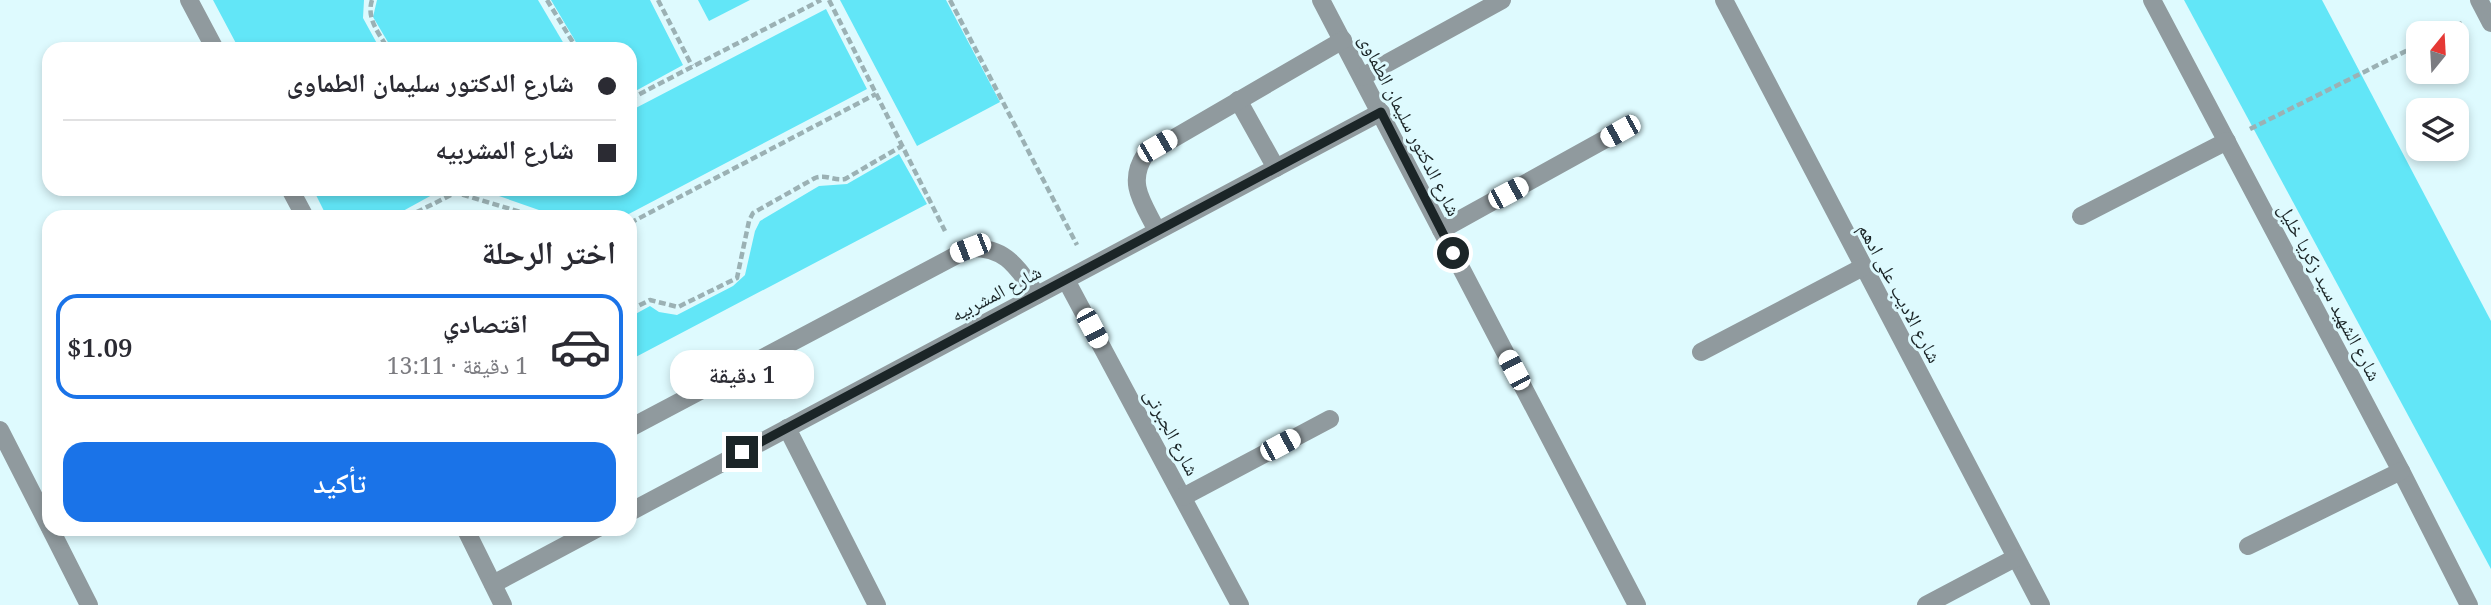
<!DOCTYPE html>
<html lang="ar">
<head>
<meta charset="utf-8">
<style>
	body { margin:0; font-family:"Noto Serif","Noto Naskh Arabic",serif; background:#f2f2f3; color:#2b2b33; direction:rtl; height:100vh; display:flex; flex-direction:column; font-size:26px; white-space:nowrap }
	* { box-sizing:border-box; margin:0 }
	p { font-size:23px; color:#7c7c81 }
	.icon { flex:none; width:38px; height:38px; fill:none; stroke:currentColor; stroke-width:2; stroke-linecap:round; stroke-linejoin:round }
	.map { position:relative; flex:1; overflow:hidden; direction:ltr }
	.side { position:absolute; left:42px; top:210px; width:595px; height:326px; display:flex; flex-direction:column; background:#fff; border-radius:21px; box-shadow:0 4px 10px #0003; direction:rtl }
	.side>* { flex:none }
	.banner { position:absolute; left:42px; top:42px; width:595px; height:154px; border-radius:21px; box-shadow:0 4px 10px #0003; direction:rtl; display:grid; align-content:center; height:154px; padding:0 21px; background:#fff }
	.needle { width:46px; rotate:18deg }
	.fabs { position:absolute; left:2406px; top:21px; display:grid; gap:14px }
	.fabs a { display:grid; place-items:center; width:63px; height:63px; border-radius:14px; background:#fff; box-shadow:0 4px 10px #0003; font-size:35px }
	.end { position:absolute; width:32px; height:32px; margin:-16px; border:9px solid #1b2527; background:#fff; box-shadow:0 0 0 4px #fff }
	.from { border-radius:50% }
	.bubble { position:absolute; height:49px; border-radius:21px; background:#fff; box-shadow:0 4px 10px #0003; font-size:23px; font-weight:600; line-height:49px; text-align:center; direction:rtl }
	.car { position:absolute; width:21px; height:42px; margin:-21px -10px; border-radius:9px; box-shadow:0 0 5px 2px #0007; background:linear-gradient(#fff 24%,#345 0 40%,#fff 0 76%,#345 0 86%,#fff 0) }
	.banner b { display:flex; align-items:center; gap:24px; height:66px; font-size:26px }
	.banner b+b { border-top:2px solid #e1e1e2 }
	.banner i { width:18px; height:18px; background:#2b2b33 }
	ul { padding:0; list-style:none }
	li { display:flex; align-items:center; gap:21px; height:105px; margin:0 14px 10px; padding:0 7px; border:4px solid transparent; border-radius:21px }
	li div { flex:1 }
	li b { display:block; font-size:26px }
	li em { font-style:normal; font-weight:600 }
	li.active { border-color:#1a73e8 }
	li>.icon { width:63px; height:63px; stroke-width:1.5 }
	h2 { padding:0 21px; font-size:32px; line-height:84px }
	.primary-button { display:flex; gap:14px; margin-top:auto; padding:14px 21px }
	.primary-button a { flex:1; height:80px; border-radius:21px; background:#1a73e8; color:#fff; font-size:28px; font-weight:600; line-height:80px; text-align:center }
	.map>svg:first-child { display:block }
	.green { fill:#62e6f7 }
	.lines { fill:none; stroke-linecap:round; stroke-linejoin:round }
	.path { stroke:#9bb1b4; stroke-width:4.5; stroke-dasharray:7 3.5; stroke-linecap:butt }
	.minor { stroke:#909a9e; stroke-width:18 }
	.route { stroke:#1b2527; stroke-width:9 }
	.labels { text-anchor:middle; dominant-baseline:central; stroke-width:6; stroke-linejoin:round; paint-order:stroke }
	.street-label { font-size:19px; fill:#1b2527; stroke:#defafe }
</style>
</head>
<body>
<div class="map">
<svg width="2491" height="605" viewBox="0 0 2491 605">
	<rect width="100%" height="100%" fill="#defafe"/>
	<!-- green -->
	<g class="green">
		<path d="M213,0H364L363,18L380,49H239Z"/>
		<path d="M377,0H538L567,49H392L373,17Z"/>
		<path d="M551,0H650L683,65L630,94V49H580Z"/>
		<path d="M698,0H750L709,21Z"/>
		<path d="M840,0H946L1000,102L917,146Z"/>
		<path d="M2184,0H2322L2491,321V569Z"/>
		<path d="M826,9L867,89L623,217H559L499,196L496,189H630V111Z"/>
		<path d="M899,154L927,204L630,360V317L650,306L659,312L677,315L733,286L745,275L755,231L760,221L819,186L847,184Z"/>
		<path d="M313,189H443L392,217H327Z"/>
	</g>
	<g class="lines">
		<!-- path -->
		<g class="path">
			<path d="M372,0C366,19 379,33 388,49"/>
			<path d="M547,0L577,49"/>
			<path d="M658,0L692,66"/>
			<path d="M829,0L945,231"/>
			<path d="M950,0L1077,245"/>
			<path d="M2441,33L2462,23"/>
			<path d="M630,99L821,0"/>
			<path d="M2250,129L2418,45"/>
			<path d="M454,189L457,193L537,217"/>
			<path d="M407,217L463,189"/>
			<path d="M630,223L876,94"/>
			<path d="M630,310L650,300L678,307L737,278L749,221L753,213L815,178C826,174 834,181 845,179L902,146"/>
		</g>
		<!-- minor -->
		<g class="minor">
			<path d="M189,0L215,49"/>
			<path d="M1321,0L1637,605"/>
			<path d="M1724,0L2041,605"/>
			<path d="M2152,0L2401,471L2469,605"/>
			<path d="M2479,0L2491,23"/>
			<path d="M1362,77L1502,0"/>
			<path d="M1238,100L1276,168"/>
			<path d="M290,189L305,217"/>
			<path d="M2081,216L2227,141"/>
			<path d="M1441,230L1620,131"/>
			<path d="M1157,231C1144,204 1126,184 1145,155L1343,40"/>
			<path d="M1066,280L1240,605"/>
			<path d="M1701,352L1863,267"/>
			<path d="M630,428L970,248C1007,247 1017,268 1037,295"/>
			<path d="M787,428L877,605"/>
			<path d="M0,430L49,526"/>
			<path d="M1183,497L1330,419"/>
			<path d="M630,512L1381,112"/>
			<path d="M50,528L89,605"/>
			<path d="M465,528L503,605"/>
			<path d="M2248,546L2401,471"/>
			<path d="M493,584L598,528"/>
			<path d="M1926,605L2015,558"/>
		</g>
	</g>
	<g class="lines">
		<!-- route -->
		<path class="route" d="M742,452L1381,112L1453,253"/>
	</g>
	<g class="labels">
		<!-- street labels -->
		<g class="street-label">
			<text transform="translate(1410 125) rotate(63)">شارع الدكتور سليمان الطماوى</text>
			<text transform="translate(2330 292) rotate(62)">شارع الشهيد سيد زكريا خليل</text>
			<text transform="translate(996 293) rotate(-28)">شارع المشربيه</text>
			<text transform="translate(1900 293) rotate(62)">شارع الاديب على ادهم</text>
			<text transform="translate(1172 432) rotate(62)">شارع الجبرتى</text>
		</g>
	</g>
</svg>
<div class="fabs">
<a><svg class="needle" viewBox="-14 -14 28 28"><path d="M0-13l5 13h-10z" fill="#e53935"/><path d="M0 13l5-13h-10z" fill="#7c7c81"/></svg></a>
<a><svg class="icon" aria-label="layers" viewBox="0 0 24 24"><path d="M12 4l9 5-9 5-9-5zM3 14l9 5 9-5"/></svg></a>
</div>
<i class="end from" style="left:1453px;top:253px"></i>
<i class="end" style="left:742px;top:452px"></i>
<div class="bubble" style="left:670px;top:350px;width:144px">1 دقيقة</div>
<i class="car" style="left:1620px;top:131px;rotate:241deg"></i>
<i class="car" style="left:1157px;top:146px;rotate:60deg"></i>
<i class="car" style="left:1508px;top:193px;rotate:62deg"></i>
<i class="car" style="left:970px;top:248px;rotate:249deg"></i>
<i class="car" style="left:1092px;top:328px;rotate:152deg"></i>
<i class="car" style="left:1514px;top:370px;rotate:332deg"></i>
<i class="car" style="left:1280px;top:445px;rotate:62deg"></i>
<div class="banner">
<b><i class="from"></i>شارع الدكتور سليمان الطماوى</b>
<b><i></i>شارع المشربيه</b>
</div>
<section class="side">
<h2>اختر الرحلة</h2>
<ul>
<li class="active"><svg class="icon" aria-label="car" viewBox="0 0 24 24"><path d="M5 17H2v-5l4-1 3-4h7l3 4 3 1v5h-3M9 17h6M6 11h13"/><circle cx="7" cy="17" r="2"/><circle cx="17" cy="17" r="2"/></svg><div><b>اقتصادي</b><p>1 دقيقة · 13:11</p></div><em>$1.09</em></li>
</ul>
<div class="primary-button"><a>تأكيد</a></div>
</section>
</div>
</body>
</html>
